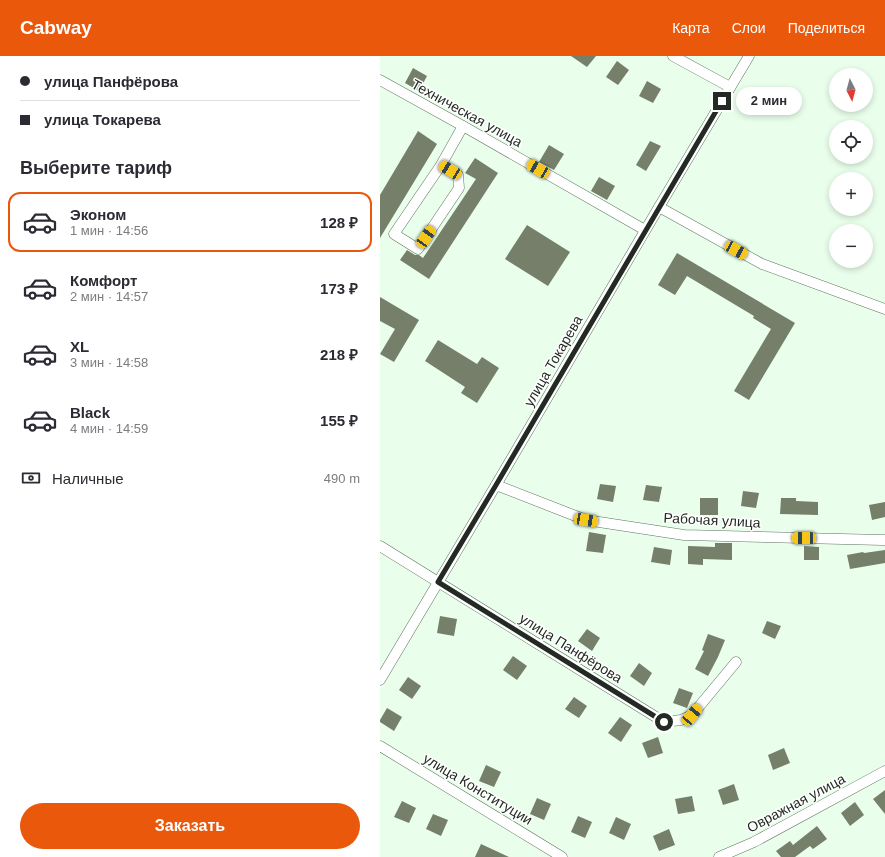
<!DOCTYPE html>
<html lang="ru">
<head>
<meta charset="utf-8">
<style>
	body { margin:0; font-family:Helvetica,sans-serif; background:#f7f7f7; color:#2b2b33; height:100vh; display:flex; flex-direction:column; font-size:15px; white-space:nowrap }
	* { box-sizing:border-box; margin:0 }
	p { font-size:13px; color:#7c7c81 }
	.icon { flex:none; width:22px; height:22px; fill:none; stroke:currentColor; stroke-width:2; stroke-linecap:round; stroke-linejoin:round }
	.map { position:relative; flex:1; overflow:hidden }
	.sheet { display:flex; flex-direction:column; background:#fff; width:380px }
	.sheet>* { flex:none }
	.guide { display:grid; align-content:center; height:88px; padding:0 20px; background:#fff }
	.needle { width:26px; rotate:174deg }
	.fabs { position:absolute; left:449px; top:12px; display:grid; gap:8px }
	.fabs a { display:grid; place-items:center; width:44px; height:44px; border-radius:50%; background:#fff; box-shadow:0 2px 6px #0003; font-size:20px }
	.end { position:absolute; width:18px; height:18px; margin:-9px; border:5px solid #222a23; background:#fff; box-shadow:0 0 0 2px #fff }
	.from { border-radius:50% }
	.bubble { position:absolute; height:28px; border-radius:14px; background:#fff; box-shadow:0 2px 6px #0003; font-size:13px; font-weight:800; line-height:28px; text-align:center }
	.car { position:absolute; width:12px; height:24px; margin:-12px -6px; border-radius:5px; box-shadow:0 0 3px 1px #0007; background:linear-gradient(#f5c518 24%,#345 0 40%,#f5c518 0 76%,#345 0 86%,#f5c518 0) }
	.guide b { display:flex; align-items:center; gap:14px; height:38px; font-size:15px }
	.guide b+b { border-top:1px solid #e1e1e2 }
	.guide i { width:10px; height:10px; background:#2b2b33 }
	ul { padding:0; list-style:none }
	li { display:flex; align-items:center; gap:12px; height:60px; margin:0 8px 6px; padding:0 12px; border:2px solid transparent; border-radius:12px }
	li div { flex:1 }
	li b { display:block; font-size:15px }
	li em { font-style:normal; font-weight:800 }
	li.selected { border-color:#ea580c }
	li>.icon { width:36px; height:36px; stroke-width:1.5 }
	h2 { padding:0 20px; font-size:18px; line-height:48px }
	.pay { display:flex; align-items:center; gap:10px; height:44px; padding:0 20px; font-size:15px }
	.pay p { margin-inline-start:auto }
	.cta { display:flex; gap:8px; margin-top:auto; padding:8px 20px }
	.cta a { flex:1; height:46px; border-radius:24px; background:#ea580c; color:#fff; font-size:16px; font-weight:800; line-height:46px; text-align:center }
	header { display:flex; align-items:center; gap:24px; box-sizing:border-box; height:56px; padding:0 20px; background:#ea580c; color:#fff }
	header strong { font-size:19px }
	nav { display:flex; gap:22px; margin-inline-start:auto; font-size:14px }
	main { display:flex; flex:1; min-height:0 }
	.map>svg:first-child { display:block }
	.building { fill:#757f6a }
	.lines { fill:none; stroke-linecap:round; stroke-linejoin:round }
	.minor-casing { stroke:#607362; stroke-width:11 }
	.minor { stroke:#fff; stroke-width:10 }
	.route { stroke:#222a23; stroke-width:5 }
	.labels { text-anchor:middle; dominant-baseline:central; stroke-width:3; stroke-linejoin:round; paint-order:stroke }
	.street-label { font-size:14px; fill:#222a23; stroke:#fff }
</style>
</head>
<body>
<header>
<strong>Cabway</strong>
<nav><a>Карта</a><a>Слои</a><a>Поделиться</a></nav>
</header>
<main>
<section class="sheet">
<div class="guide">
<b><i class="from"></i>улица Панфёрова</b>
<b><i></i>улица Токарева</b>
</div>
<h2>Выберите тариф</h2>
<ul>
<li class="selected"><svg class="icon" aria-label="car" viewBox="0 0 24 24"><path d="M5 17H2v-5l4-1 3-4h7l3 4 3 1v5h-3M9 17h6M6 11h13"/><circle cx="7" cy="17" r="2"/><circle cx="17" cy="17" r="2"/></svg><div><b>Эконом</b><p>1 мин · 14:56</p></div><em>128 ₽</em></li>
<li><svg class="icon" aria-label="car" viewBox="0 0 24 24"><path d="M5 17H2v-5l4-1 3-4h7l3 4 3 1v5h-3M9 17h6M6 11h13"/><circle cx="7" cy="17" r="2"/><circle cx="17" cy="17" r="2"/></svg><div><b>Комфорт</b><p>2 мин · 14:57</p></div><em>173 ₽</em></li>
<li><svg class="icon" aria-label="car" viewBox="0 0 24 24"><path d="M5 17H2v-5l4-1 3-4h7l3 4 3 1v5h-3M9 17h6M6 11h13"/><circle cx="7" cy="17" r="2"/><circle cx="17" cy="17" r="2"/></svg><div><b>XL</b><p>3 мин · 14:58</p></div><em>218 ₽</em></li>
<li><svg class="icon" aria-label="car" viewBox="0 0 24 24"><path d="M5 17H2v-5l4-1 3-4h7l3 4 3 1v5h-3M9 17h6M6 11h13"/><circle cx="7" cy="17" r="2"/><circle cx="17" cy="17" r="2"/></svg><div><b>Black</b><p>4 мин · 14:59</p></div><em>155 ₽</em></li>
</ul>
<div class="pay"><svg class="icon" aria-label="cash" viewBox="0 0 24 24"><path d="M3 7h18v10H3z"/><circle cx="12" cy="12" r="2"/></svg>Наличные<p>490 m</p></div>
<div class="cta"><a>Заказать</a></div>
</section>
<div class="map">
<svg width="505" height="801" viewBox="0 0 505 801">
	<rect width="100%" height="100%" fill="#e9ffeb"/>
	<!-- building -->
	<g class="building">
		<path d="M191,0H216L207,11Z"/>
		<path d="M237,5L249,14L238,29L226,21Z"/>
		<path d="M33,12L47,20L39,35L25,27Z"/>
		<path d="M267,25L281,33L273,47L259,40Z"/>
		<path d="M38,75L57,88L0,182V139Z"/>
		<path d="M270,85L281,90L266,115L256,109Z"/>
		<path d="M169,89L184,98L174,114L159,106Z"/>
		<path d="M95,102L118,117L49,223L20,204L27,194L35,199H39L43,202L96,123L85,117Z"/>
		<path d="M219,121L235,130L227,144L211,135Z"/>
		<path d="M147,169L190,196L168,230L125,203Z"/>
		<path d="M297,197L415,267L369,344L354,335L391,273L373,262L374,260L307,220L295,239L278,229Z"/>
		<path d="M0,241L39,264L14,306L0,298L15,273L0,265Z"/>
		<path d="M58,284L97,308L102,301L119,312L97,347L81,337L85,331L45,305Z"/>
		<path d="M220,428L236,430L233,446L217,443Z"/>
		<path d="M266,429L282,431L279,446L263,444Z"/>
		<path d="M363,435L379,437L376,452L361,450Z"/>
		<rect x="320" y="442" width="18" height="17"/>
		<path d="M401,442H416V445L438,446V459L400,458Z"/>
		<path d="M505,446V461L492,464L489,449Z"/>
		<path d="M209,476L226,479L223,497L206,495Z"/>
		<path d="M335,487H352V504L323,503V509L308,508V490L335,491Z"/>
		<path d="M424,490L439,491V504H424Z"/>
		<path d="M274,491L292,494L290,509L271,506Z"/>
		<path d="M505,494V507L470,513L467,499L483,496L484,497Z"/>
		<path d="M60,560L77,563L74,580L57,577Z"/>
		<path d="M387,565L401,570L395,583L382,577Z"/>
		<path d="M207,573L220,582L212,595L198,585Z"/>
		<path d="M328,578L345,584L338,601L328,620L315,613L324,595L322,594Z"/>
		<path d="M133,600L147,610L137,624L123,614Z"/>
		<path d="M259,607L272,617L264,630L250,620Z"/>
		<path d="M28,621L41,630L32,643L19,634Z"/>
		<path d="M299,632L313,637L307,652L293,647Z"/>
		<path d="M194,641L207,650L199,662L185,653Z"/>
		<path d="M7,652L22,661L14,675L0,666V664Z"/>
		<path d="M240,661L252,669L241,686L228,677Z"/>
		<path d="M278,681L283,697L268,702L262,687Z"/>
		<path d="M404,692L410,707L393,714L388,699Z"/>
		<path d="M106,709L121,716L114,731L99,725Z"/>
		<path d="M354,728L359,744L343,749L338,734Z"/>
		<path d="M505,734V758L493,743Z"/>
		<path d="M312,740L315,755L298,758L295,743Z"/>
		<path d="M157,742L171,748L164,764L150,758Z"/>
		<path d="M22,745L36,752L29,767L14,761Z"/>
		<path d="M475,746L484,759L470,770L461,757Z"/>
		<path d="M53,758L68,764L61,780L46,773Z"/>
		<path d="M198,760L212,766L205,782L191,776Z"/>
		<path d="M236,761L251,768L244,784L229,777Z"/>
		<path d="M437,770L447,783L433,793L430,790L415,801H401L396,795L410,785L413,789Z"/>
		<path d="M289,773L295,789L279,795L273,780Z"/>
		<path d="M101,788L129,801H95Z"/>
	</g>
	<g class="lines">
		<!-- minor casing -->
		<g class="minor-casing">
			<g id="minor">
				<path d="M293,0L350,31"/>
				<path d="M0,24L83,70L265,174"/>
				<path d="M61,109L78,119L79,132L38,193L14,178L61,109L83,70"/>
				<path d="M279,151L382,208L505,253"/>
				<path d="M116,429L206,464L304,479L502,484H505"/>
				<path d="M0,490L284,666L301,664L312,659L356,606"/>
				<path d="M0,624L116,429L279,151L369,0"/>
				<path d="M0,690L182,801"/>
				<path d="M339,801L374,786L505,715"/>
			</g>
		</g>
		<!-- minor -->
		<use href="#minor" class="minor"/>
	</g>
	<g class="lines">
		<!-- route -->
		<path class="route" d="M284,666L58,526L116,429L342,45"/>
	</g>
	<g class="labels">
		<!-- street labels -->
		<g class="street-label">
			<text transform="translate(87 57) rotate(29)">Техническая улица</text>
			<text transform="translate(173 305) rotate(-60)">улица Токарева</text>
			<text transform="translate(332 464) rotate(3)">Рабочая улица</text>
			<text transform="translate(191 592) rotate(32)">улица Панфёрова</text>
			<text transform="translate(98 733) rotate(31)">улица Конституции</text>
			<text transform="translate(416 747) rotate(-28)">Овражная улица</text>
		</g>
	</g>
</svg>
<div class="fabs">
<a><svg class="needle" viewBox="-14 -14 28 28"><path d="M0-13l5 13h-10z" fill="#e53935"/><path d="M0 13l5-13h-10z" fill="#7c7c81"/></svg></a>
<a><svg class="icon" aria-label="locate" viewBox="0 0 24 24"><circle cx="12" cy="12" r="6"/><path d="M12 2v4M12 18v4M2 12h4M18 12h4"/></svg></a>
<a>+</a>
<a>−</a>
</div>
<i class="end from" style="left:284px;top:666px"></i>
<i class="end" style="left:342px;top:45px"></i>
<div class="bubble" style="left:356px;top:31px;width:66px">2 мин</div>
<i class="car" style="left:158px;top:113px;rotate:300deg"></i>
<i class="car" style="left:70px;top:114px;rotate:301deg"></i>
<i class="car" style="left:46px;top:181px;rotate:34deg"></i>
<i class="car" style="left:356px;top:194px;rotate:119deg"></i>
<i class="car" style="left:206px;top:464px;rotate:99deg"></i>
<i class="car" style="left:424px;top:482px;rotate:271deg"></i>
<i class="car" style="left:312px;top:659px;rotate:40deg"></i>
</div>
</main>
</body>
</html>
